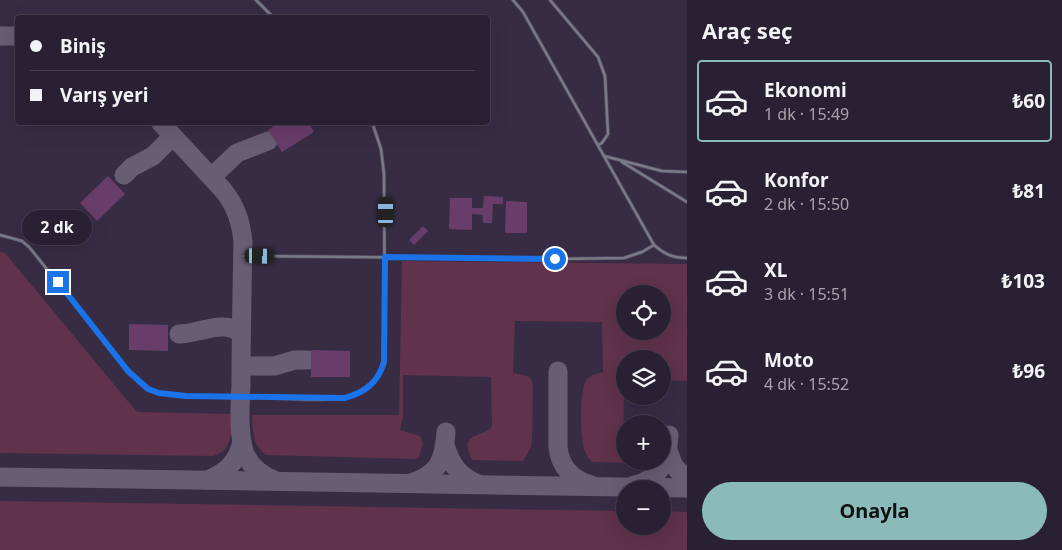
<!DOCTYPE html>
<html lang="tr">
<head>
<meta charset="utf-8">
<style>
	body { margin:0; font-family:"Noto Sans",sans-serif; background:#352e3f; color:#f1f3f6; height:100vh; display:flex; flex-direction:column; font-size:19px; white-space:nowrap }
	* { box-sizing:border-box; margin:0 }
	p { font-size:16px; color:#a5a3ac }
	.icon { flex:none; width:28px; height:28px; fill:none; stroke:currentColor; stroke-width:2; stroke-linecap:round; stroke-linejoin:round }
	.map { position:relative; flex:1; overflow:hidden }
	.drawer { display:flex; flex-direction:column; background:#292133; width:375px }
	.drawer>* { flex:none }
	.banner { position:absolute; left:15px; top:15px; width:475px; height:110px; border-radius:5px; box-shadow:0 5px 20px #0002,0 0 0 1px #453e4e; display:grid; align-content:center; height:110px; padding:0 15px; background:#292133 }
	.tools { position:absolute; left:616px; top:285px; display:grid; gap:10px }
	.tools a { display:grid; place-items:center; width:55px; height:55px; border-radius:50%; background:#292133; box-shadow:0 5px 20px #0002,0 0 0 1px #453e4e; font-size:25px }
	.end { position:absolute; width:22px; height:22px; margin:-11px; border:6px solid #1a73e8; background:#fff; box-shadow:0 0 0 2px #fff }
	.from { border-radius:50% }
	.bubble { position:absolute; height:35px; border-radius:18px; background:#292133; box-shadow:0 5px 20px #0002,0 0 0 1px #453e4e; font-size:16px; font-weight:700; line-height:35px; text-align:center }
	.car { position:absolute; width:15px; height:30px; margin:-15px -8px; border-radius:6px; box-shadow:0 0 4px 1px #0007; background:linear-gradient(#222 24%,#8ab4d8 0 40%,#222 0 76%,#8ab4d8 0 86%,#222 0) }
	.banner b { display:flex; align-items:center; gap:18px; height:48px; font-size:19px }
	.banner b+b { border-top:1px solid #453e4e }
	.banner i { width:12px; height:12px; background:#f1f3f6 }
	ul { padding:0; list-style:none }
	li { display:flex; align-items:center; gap:15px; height:82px; margin:0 10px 8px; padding:0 5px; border:2px solid transparent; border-radius:5px }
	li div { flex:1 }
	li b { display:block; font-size:19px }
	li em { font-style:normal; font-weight:700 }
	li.on { border-color:#8bbbb9 }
	li>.icon { width:45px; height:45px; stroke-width:1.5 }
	h2 { padding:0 15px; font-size:22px; line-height:60px }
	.primary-button { display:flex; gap:10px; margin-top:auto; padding:10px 15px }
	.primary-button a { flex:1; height:58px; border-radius:30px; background:#8bbbb9; color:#111; font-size:20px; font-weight:700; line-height:58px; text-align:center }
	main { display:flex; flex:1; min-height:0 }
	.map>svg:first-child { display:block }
	.green { fill:#60324c; fill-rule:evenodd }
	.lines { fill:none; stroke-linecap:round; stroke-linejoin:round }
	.taxiway { stroke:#685e74; stroke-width:19 }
	.building { fill:#683d6a }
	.lane-casing { stroke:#53485f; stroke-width:4 }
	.lane { stroke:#7a7a87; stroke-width:2.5 }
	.route { stroke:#1a73e8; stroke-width:6 }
</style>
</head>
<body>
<main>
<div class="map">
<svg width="687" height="550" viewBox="0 0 687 550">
	<rect width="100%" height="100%" fill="#372c44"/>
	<!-- green -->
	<g class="green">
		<path d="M0,252L5,253L136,411L140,412L233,414C231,431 233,451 213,456L0,453Z"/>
		<path d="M402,261L687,264V381L663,380L662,359H625L623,433L625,434V461H641L640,463L592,462C590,459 587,456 585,452C580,441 579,391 586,381C589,375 597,374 603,372L602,322L515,321L513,373L528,376L532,381L533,388L532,440L531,447L523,461L472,460C457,430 484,439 492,426L491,377L403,375V417L400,430L420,436L423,443L419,457L416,459L266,455C252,444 253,432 252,415H399ZM625,294H662V331H625Z"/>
		<path d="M0,501L625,511V526H662L663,511L687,512V550H0Z"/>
	</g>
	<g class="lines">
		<!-- taxiway -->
		<g class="taxiway">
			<path d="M0,36H18"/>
			<path d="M160,122L223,190C236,206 241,222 243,242C242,290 241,337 241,385C240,405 238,435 245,454C251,467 262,476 276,481"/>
			<path d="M217,172L237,153L268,141"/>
			<path d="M124,175L132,167L153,156L169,140"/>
			<path d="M179,334C199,334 223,319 241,333V325L238,326"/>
			<path d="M247,366H274L295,360H308"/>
			<path d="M558,371V447C560,467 573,480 591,485"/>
			<path d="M445,445C451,465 459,476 478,484"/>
			<path d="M668,450L674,466L687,480"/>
			<path d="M0,477L687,488"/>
			<path d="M208,480C227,472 237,462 242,442"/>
			<path d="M411,483C439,474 444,460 446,432"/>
			<path d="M634,485C661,480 668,459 669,435"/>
		</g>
	</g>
	<!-- building -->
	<g class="building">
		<path d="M280,122H308L314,132L282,152L268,130Z"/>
		<path d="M108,176L125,194L97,221L80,203Z"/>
		<path d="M484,196L503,197V204H493L492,223H483V215L472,214V230L449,229L450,198H472V208H483Z"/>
		<path d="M506,201L527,202V233H505Z"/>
		<path d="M423,226L428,231L414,245L409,240Z"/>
		<path d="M129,324L168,325V351L129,350Z"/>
		<path d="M311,350L350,351V377H311Z"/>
	</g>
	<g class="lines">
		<!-- lane casing -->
		<g class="lane-casing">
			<g id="lane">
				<path d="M256,0L274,18"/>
				<path d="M513,0L523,12L654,245C664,254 673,258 687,258"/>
				<path d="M550,0L598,57L605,76L608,134L602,143L598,145"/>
				<path d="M604,156L662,171L687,172"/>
				<path d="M622,162L687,202"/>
				<path d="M0,235L22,241L30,248L128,371C137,381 146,390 159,393C183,399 211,395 236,396C266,396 332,405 358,394C378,386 384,368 385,348L384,174L381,149L372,122"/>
				<path d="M243,256L555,259L624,258L642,252L654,245"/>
			</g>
		</g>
		<!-- lane -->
		<use href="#lane" class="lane"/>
	</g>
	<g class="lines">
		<!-- route -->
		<path class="route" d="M58,282L128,371L148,389L159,393L186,396L345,398C365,392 378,383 384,362L385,257L555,259"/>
	</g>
</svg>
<div class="tools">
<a><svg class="icon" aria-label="locate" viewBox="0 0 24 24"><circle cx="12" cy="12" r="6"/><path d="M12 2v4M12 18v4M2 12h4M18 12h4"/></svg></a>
<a><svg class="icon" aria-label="layers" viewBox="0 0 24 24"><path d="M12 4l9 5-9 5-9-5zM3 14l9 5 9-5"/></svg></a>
<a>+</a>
<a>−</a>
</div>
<i class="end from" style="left:555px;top:259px"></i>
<i class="end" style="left:58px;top:282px"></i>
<div class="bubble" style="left:22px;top:210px;width:70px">2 dk</div>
<i class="car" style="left:386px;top:212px;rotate:0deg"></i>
<i class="car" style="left:260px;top:256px;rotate:91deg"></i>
<div class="banner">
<b><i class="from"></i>Biniş</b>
<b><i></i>Varış yeri</b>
</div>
</div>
<section class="drawer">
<h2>Araç seç</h2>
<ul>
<li class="on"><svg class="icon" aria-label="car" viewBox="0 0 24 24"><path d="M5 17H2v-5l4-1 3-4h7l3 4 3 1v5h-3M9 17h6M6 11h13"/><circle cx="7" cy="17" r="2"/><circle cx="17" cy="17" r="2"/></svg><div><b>Ekonomi</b><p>1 dk · 15:49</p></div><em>₺60</em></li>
<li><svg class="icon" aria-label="car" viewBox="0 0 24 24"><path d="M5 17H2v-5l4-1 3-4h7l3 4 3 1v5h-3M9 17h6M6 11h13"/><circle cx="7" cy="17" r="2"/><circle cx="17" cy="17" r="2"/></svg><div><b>Konfor</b><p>2 dk · 15:50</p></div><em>₺81</em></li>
<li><svg class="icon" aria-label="car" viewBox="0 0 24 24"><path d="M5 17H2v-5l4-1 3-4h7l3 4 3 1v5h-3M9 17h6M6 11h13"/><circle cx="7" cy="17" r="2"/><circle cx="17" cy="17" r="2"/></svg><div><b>XL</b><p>3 dk · 15:51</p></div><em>₺103</em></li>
<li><svg class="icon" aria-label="car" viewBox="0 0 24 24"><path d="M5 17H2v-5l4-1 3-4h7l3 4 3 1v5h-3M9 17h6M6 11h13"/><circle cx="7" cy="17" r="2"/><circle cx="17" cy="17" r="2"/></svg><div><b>Moto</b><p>4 dk · 15:52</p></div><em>₺96</em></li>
</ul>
<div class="primary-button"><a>Onayla</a></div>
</section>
</main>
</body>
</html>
